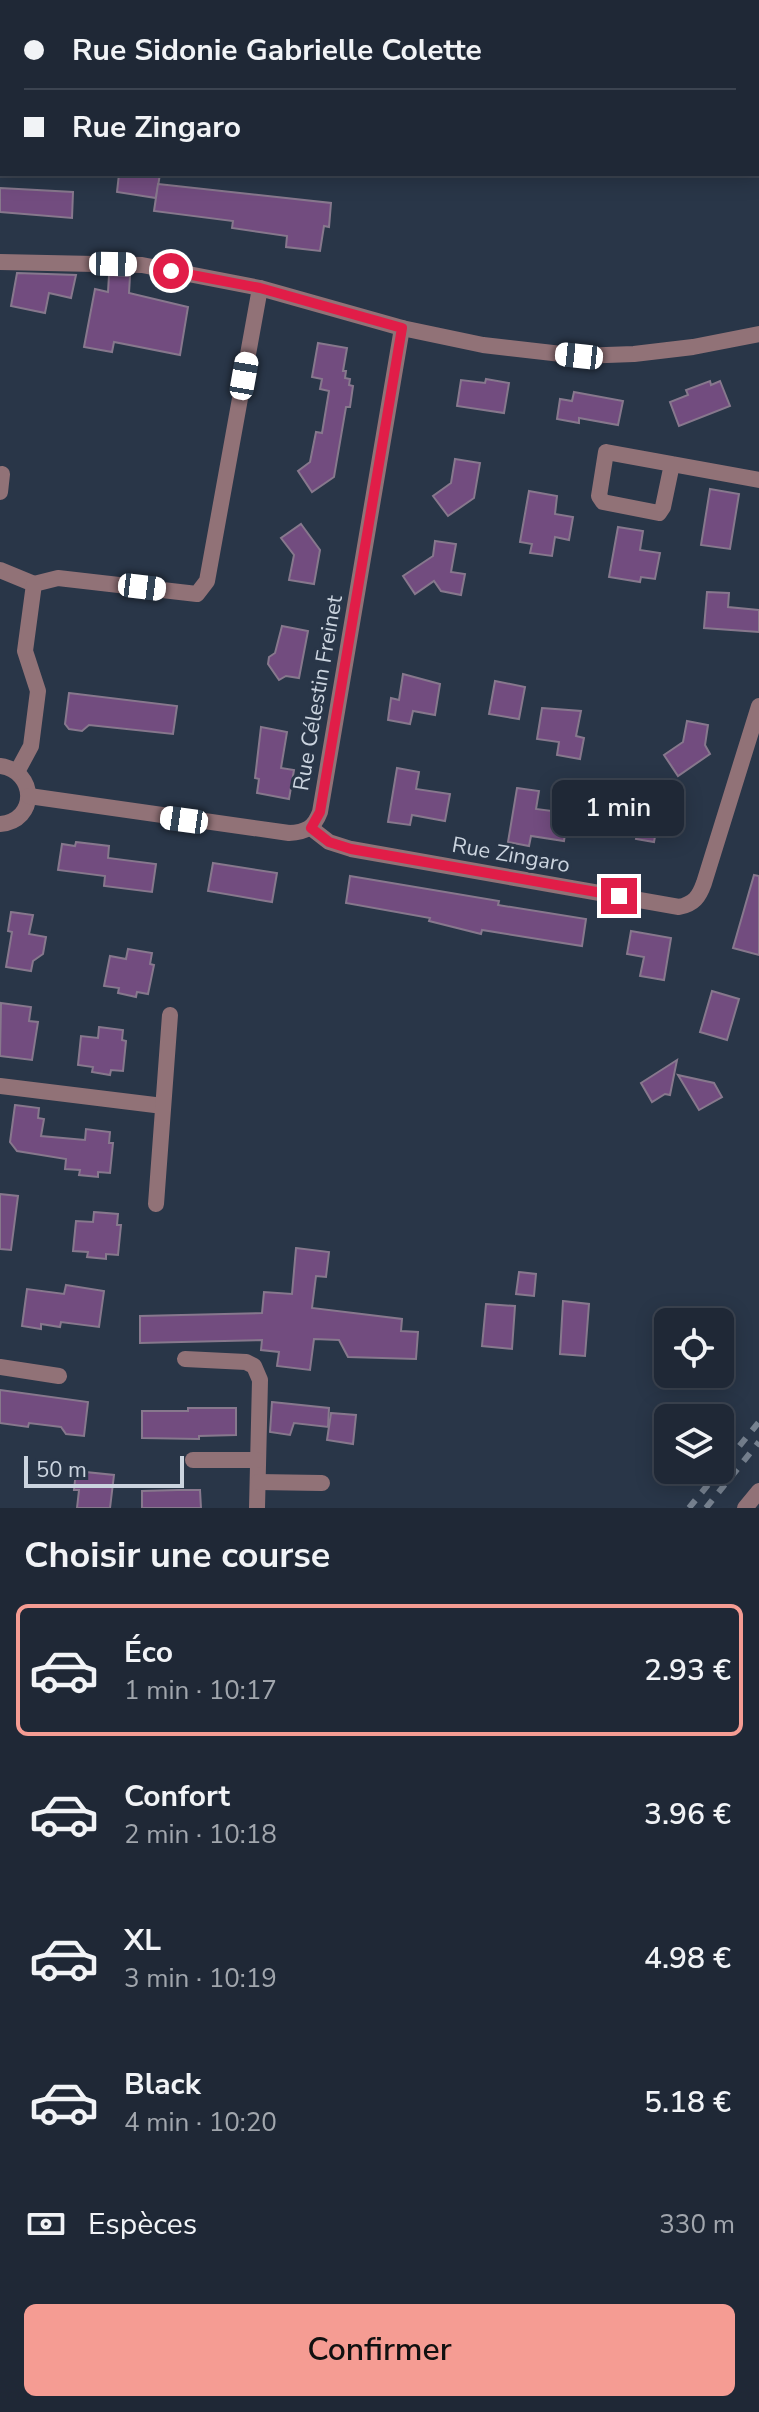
<!DOCTYPE html>
<html lang="fr">
<head>
<meta charset="utf-8">
<style>
	body { margin:0; font-family:"Nunito Sans",sans-serif; background:#27303e; color:#f1f3f6; height:100vh; display:flex; flex-direction:column; font-size:30px; white-space:nowrap }
	* { box-sizing:border-box; margin:0 }
	p { font-size:26px; color:#a1a6ad }
	.icon { flex:none; width:44px; height:44px; fill:none; stroke:currentColor; stroke-width:2; stroke-linecap:round; stroke-linejoin:round }
	.map { position:relative; height:1508px; overflow:hidden }
	.details { display:flex; flex-direction:column; background:#1f2836; flex:1 }
	.details>* { flex:none }
	.guide { position:absolute; left:0px; top:0px; width:760px; height:176px; box-shadow:0 4px 20px #0003,0 0 0 2px #3c4451; display:grid; align-content:center; height:176px; padding:0 24px; background:#1f2836 }
	.controls { position:absolute; left:654px; top:1308px; display:grid; gap:16px }
	.controls a { display:grid; place-items:center; width:80px; height:80px; border-radius:12px; background:#1f2836; box-shadow:0 4px 20px #0003,0 0 0 2px #3c4451; font-size:40px }
	.scale { position:absolute; left:24px; bottom:20px; width:160px; box-sizing:border-box; padding-left:8px; border:4px solid #cbd4df; border-top:0; font-size:22px; line-height:28px; white-space:nowrap; color:#cbd4df; -webkit-text-stroke:6px #293648; paint-order:stroke }
	.end { position:absolute; width:36px; height:36px; margin:-18px; border:10px solid #e11d48; background:#fff; box-shadow:0 0 0 4px #fff }
	.from { border-radius:50% }
	.bubble { position:absolute; height:56px; border-radius:12px; background:#1f2836; box-shadow:0 4px 20px #0003,0 0 0 2px #3c4451; font-size:26px; font-weight:600; line-height:56px; text-align:center }
	.car { position:absolute; width:24px; height:48px; margin:-24px -12px; border-radius:10px; box-shadow:0 0 6px 2px #0007; background:linear-gradient(#fff 24%,#345 0 40%,#fff 0 76%,#345 0 86%,#fff 0) }
	.guide b { display:flex; align-items:center; gap:28px; height:76px; font-size:30px }
	.guide b+b { border-top:2px solid #3c4451 }
	.guide i { width:20px; height:20px; background:#f1f3f6 }
	ul { padding:0; list-style:none }
	li { display:flex; align-items:center; gap:24px; height:132px; margin:0 16px 12px; padding:0 8px; border:4px solid transparent; border-radius:12px }
	li div { flex:1 }
	li b { display:block; font-size:30px }
	li em { font-style:normal; font-weight:600 }
	li.on { border-color:#f59c93 }
	li>.icon { width:72px; height:72px; stroke-width:1.5 }
	h2 { padding:0 24px; font-size:36px; line-height:96px }
	.pay { display:flex; align-items:center; gap:20px; height:88px; padding:0 24px; font-size:30px }
	.pay p { margin-inline-start:auto }
	.action { display:flex; gap:16px; margin-top:auto; padding:16px 24px }
	.action a { flex:1; height:92px; border-radius:12px; background:#f59c93; color:#111; font-size:32px; font-weight:600; line-height:92px; text-align:center }
	.map>svg:first-child { display:block }
	.building { fill:#724c7f; stroke:#87788d; stroke-width:2 }
	.lines { fill:none; stroke-linecap:round; stroke-linejoin:round }
	.street { stroke:#917277; stroke-width:16 }
	.rail { stroke:#76818f; stroke-width:6; stroke-dasharray:10 10; stroke-linecap:butt }
	.route { stroke:#e11d48; stroke-width:10 }
	.labels { text-anchor:middle; dominant-baseline:central; stroke-width:6; stroke-linejoin:round; paint-order:stroke }
	.street-label { font-size:22px; fill:#cbd4df; stroke:#293648 }
</style>
</head>
<body>
<div class="map">
<svg width="759" height="1508" viewBox="0 0 759 1508">
	<rect width="100%" height="100%" fill="#293648"/>
	<!-- building -->
	<g class="building">
		<path d="M119,174H160L156,198L117,192Z"/>
		<path d="M158,184L331,203L329,227L324,226L320,251L286,247L287,236L232,228L233,221L154,211Z"/>
		<path d="M0,188L73,192L72,218L0,212Z"/>
		<path d="M17,273L76,275L71,298L49,293L45,313L11,306Z"/>
		<path d="M109,275L130,276L129,293L188,307L180,355L114,342L112,352L84,347L95,289L108,292Z"/>
		<path d="M318,343L347,348L343,371H346L345,378L350,379L349,385L353,386L350,407H346L334,477L312,492L298,471L310,462L316,432L322,433L329,391L320,389L322,379L312,377Z"/>
		<path d="M486,379L509,383L504,413L457,406L461,380L485,383Z"/>
		<path d="M710,381L711,385L720,381L730,406L679,426L670,402L688,395L686,390Z"/>
		<path d="M574,392L623,401L618,425L579,418V423L557,419L560,399L572,401Z"/>
		<path d="M455,459L480,463L474,498L448,516L433,496L451,483Z"/>
		<path d="M710,489L739,494L730,549L701,545Z"/>
		<path d="M529,491L557,496L555,514L573,517L569,540L555,537L552,556L530,553L532,544L520,542Z"/>
		<path d="M301,524L320,550L314,584L289,580L294,555L281,538Z"/>
		<path d="M618,527L643,531L640,550L660,553L655,579L641,577L640,582L609,577Z"/>
		<path d="M435,541L456,544L451,572L465,574L461,595L441,591L434,581L415,594L403,576L433,556Z"/>
		<path d="M707,592L729,593L728,607L759,610V632L704,628Z"/>
		<path d="M282,626L308,631L299,678L286,676L279,680L268,664L269,657L275,653Z"/>
		<path d="M403,674L440,684L435,715L413,711L410,724L388,720L391,698L399,700Z"/>
		<path d="M495,681L525,687L519,719L489,714Z"/>
		<path d="M69,693L177,706L173,734L89,725L82,731L69,729L65,724Z"/>
		<path d="M542,708L581,711L576,736L584,738L580,759L557,755L559,742L537,739Z"/>
		<path d="M687,721L708,725L705,745L710,754L678,776L664,755L683,742Z"/>
		<path d="M261,727L287,732L281,768L294,770L289,799L257,793L259,779L255,778Z"/>
		<path d="M397,768L419,772L416,789L450,794L445,821L412,815L410,825L388,822Z"/>
		<path d="M517,788L539,791L536,809L568,813L564,841L531,836L529,846L508,842Z"/>
		<path d="M645,791L666,795L662,816L659,815L654,842L636,839Z"/>
		<path d="M76,842L109,846L108,858L156,864L152,892L104,886L105,876L58,870L62,844L75,846Z"/>
		<path d="M213,863L277,873L272,902L208,891Z"/>
		<path d="M754,875L759,876V955L733,948Z"/>
		<path d="M350,876L499,901L498,905L586,919L582,946L482,930L481,934L429,921L430,918L346,903Z"/>
		<path d="M11,912L33,915L29,934L46,937L43,954L33,961L31,971L6,967L12,932L8,931Z"/>
		<path d="M631,931L671,938L664,980L640,976L644,957L627,954Z"/>
		<path d="M128,949L152,953L150,964L154,965L148,994L137,992L136,997L118,993L119,988L104,986L110,956L126,959Z"/>
		<path d="M712,991L739,999L727,1040L700,1032Z"/>
		<path d="M1,1003L31,1007L29,1021L38,1022L32,1060L0,1056Z"/>
		<path d="M99,1027L123,1030L122,1040L126,1041L123,1071L111,1070L110,1075L92,1072L93,1067L78,1065L81,1036L98,1038Z"/>
		<path d="M677,1060L670,1095L665,1094L652,1102L641,1083Z"/>
		<path d="M678,1075L714,1083L722,1097L699,1110Z"/>
		<path d="M15,1105L39,1108L38,1118L44,1119L41,1136L85,1140L86,1129L110,1132L109,1143H113L110,1173L98,1172V1177L79,1175L80,1170L65,1169L66,1159L17,1151L10,1142Z"/>
		<path d="M0,1194L18,1196L11,1250L0,1249Z"/>
		<path d="M94,1212L118,1214L117,1225H121L118,1255L106,1254V1259L87,1257L88,1252L73,1251L76,1221L93,1222Z"/>
		<path d="M296,1248L329,1252L326,1277L316,1276L312,1308L402,1319L401,1331L418,1332L416,1359L348,1357L339,1340L314,1339L310,1370L277,1366L279,1352L261,1350L262,1340L140,1343V1316L262,1313L264,1292L292,1294Z"/>
		<path d="M519,1272L536,1274L534,1296L516,1294Z"/>
		<path d="M66,1285L104,1291L99,1327L61,1322L60,1327L41,1324V1329L22,1326L27,1289L64,1294Z"/>
		<path d="M563,1301L589,1304L585,1356L560,1354Z"/>
		<path d="M486,1304L515,1306L512,1349L482,1346Z"/>
		<path d="M0,1390L88,1402L84,1436L66,1434L61,1427L29,1423L28,1427L0,1423Z"/>
		<path d="M272,1402L329,1408L328,1427L294,1423L290,1435L270,1432Z"/>
		<path d="M188,1408H236V1435L199,1436V1439L142,1438V1411H188Z"/>
		<path d="M331,1413L356,1415L353,1444L327,1440Z"/>
		<path d="M76,1471L114,1475L110,1508H77L79,1490H74Z"/>
		<path d="M178,1490H200L201,1508H142V1491Z"/>
	</g>
	<g class="lines">
		<!-- street -->
		<g class="street">
			<path d="M5,2V0"/>
			<path d="M277,2V0"/>
			<path d="M0,60L2,37"/>
			<path d="M0,86H2"/>
			<path d="M0,262L142,265L260,288L402,328L483,345L579,356L634,354L693,347L759,334"/>
			<path d="M672,464L663,507L659,513L603,502L599,496L606,452L759,480"/>
			<path d="M0,492L2,474"/>
			<path d="M0,570L34,584"/>
			<path d="M0,766C37,771 38,821 0,824"/>
			<path d="M17,772L31,746L38,691L25,651L34,584L58,578L197,594L207,581L260,288"/>
			<path d="M29,796L289,833C306,832 314,828 320,812L402,328"/>
			<path d="M311,828L329,842L351,849L679,907C694,904 699,897 704,883L759,706"/>
			<path d="M0,1086L163,1106"/>
			<path d="M156,1204L170,1015"/>
			<path d="M185,1359L246,1362L254,1366L260,1380L257,1508"/>
			<path d="M0,1367L59,1376"/>
			<path d="M193,1460H257"/>
			<path d="M258,1482L322,1483"/>
			<path d="M745,1508L759,1491"/>
		</g>
		<!-- rail -->
		<g class="rail">
			<path d="M689,1508L759,1422"/>
			<path d="M706,1508L759,1442"/>
		</g>
	</g>
	<g class="lines">
		<!-- route -->
		<path class="route" d="M171,271L260,288L402,328L320,812L311,828L329,842L351,849L619,896"/>
	</g>
	<g class="labels">
		<!-- street labels -->
		<g class="street-label">
			<text transform="translate(318 693) rotate(-80)">Rue Célestin Freinet</text>
			<text transform="translate(511 855) rotate(10)">Rue Zingaro</text>
		</g>
	</g>
</svg>
<div class="controls">
<a><svg class="icon" aria-label="locate" viewBox="0 0 24 24"><circle cx="12" cy="12" r="6"/><path d="M12 2v4M12 18v4M2 12h4M18 12h4"/></svg></a>
<a><svg class="icon" aria-label="layers" viewBox="0 0 24 24"><path d="M12 4l9 5-9 5-9-5zM3 14l9 5 9-5"/></svg></a>
</div>
<div class="scale">50 m</div>
<i class="end from" style="left:171px;top:271px"></i>
<i class="end" style="left:619px;top:896px"></i>
<div class="bubble" style="left:552px;top:780px;width:132px">1 min</div>
<i class="car" style="left:113px;top:264px;rotate:91deg"></i>
<i class="car" style="left:579px;top:356px;rotate:276deg"></i>
<i class="car" style="left:244px;top:376px;rotate:10deg"></i>
<i class="car" style="left:142px;top:587px;rotate:97deg"></i>
<i class="car" style="left:184px;top:820px;rotate:278deg"></i>
<div class="guide">
<b><i class="from"></i>Rue Sidonie Gabrielle Colette</b>
<b><i></i>Rue Zingaro</b>
</div>
</div>
<section class="details">
<h2>Choisir une course</h2>
<ul>
<li class="on"><svg class="icon" aria-label="car" viewBox="0 0 24 24"><path d="M5 17H2v-5l4-1 3-4h7l3 4 3 1v5h-3M9 17h6M6 11h13"/><circle cx="7" cy="17" r="2"/><circle cx="17" cy="17" r="2"/></svg><div><b>Éco</b><p>1 min · 10:17</p></div><em>2.93 €</em></li>
<li><svg class="icon" aria-label="car" viewBox="0 0 24 24"><path d="M5 17H2v-5l4-1 3-4h7l3 4 3 1v5h-3M9 17h6M6 11h13"/><circle cx="7" cy="17" r="2"/><circle cx="17" cy="17" r="2"/></svg><div><b>Confort</b><p>2 min · 10:18</p></div><em>3.96 €</em></li>
<li><svg class="icon" aria-label="car" viewBox="0 0 24 24"><path d="M5 17H2v-5l4-1 3-4h7l3 4 3 1v5h-3M9 17h6M6 11h13"/><circle cx="7" cy="17" r="2"/><circle cx="17" cy="17" r="2"/></svg><div><b>XL</b><p>3 min · 10:19</p></div><em>4.98 €</em></li>
<li><svg class="icon" aria-label="car" viewBox="0 0 24 24"><path d="M5 17H2v-5l4-1 3-4h7l3 4 3 1v5h-3M9 17h6M6 11h13"/><circle cx="7" cy="17" r="2"/><circle cx="17" cy="17" r="2"/></svg><div><b>Black</b><p>4 min · 10:20</p></div><em>5.18 €</em></li>
</ul>
<div class="pay"><svg class="icon" aria-label="cash" viewBox="0 0 24 24"><path d="M3 7h18v10H3z"/><circle cx="12" cy="12" r="2"/></svg>Espèces<p>330 m</p></div>
<div class="action"><a>Confirmer</a></div>
</section>
</body>
</html>
